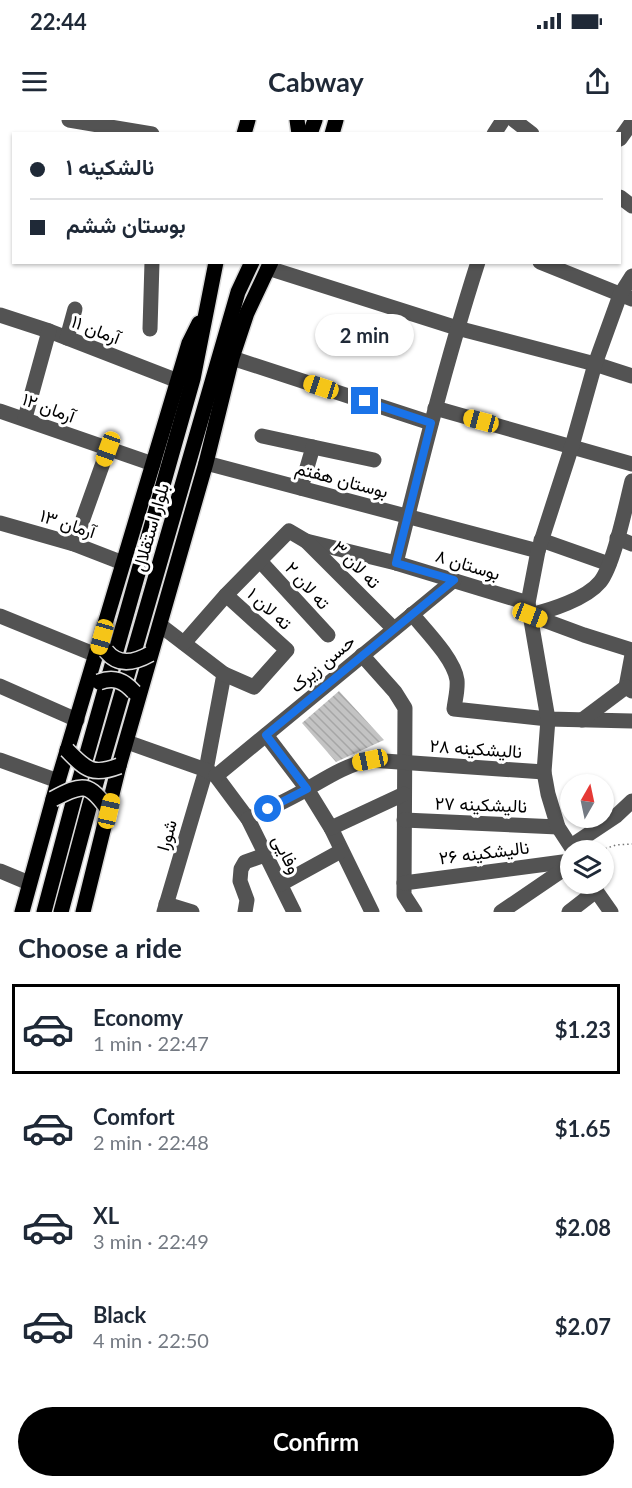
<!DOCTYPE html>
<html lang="en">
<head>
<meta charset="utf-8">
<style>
	body { margin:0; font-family:Lato,Vazirmatn,sans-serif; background:#f6f6f7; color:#1f2937; height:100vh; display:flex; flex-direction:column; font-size:22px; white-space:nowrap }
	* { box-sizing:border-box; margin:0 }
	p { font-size:20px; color:#747a83 }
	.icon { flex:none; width:33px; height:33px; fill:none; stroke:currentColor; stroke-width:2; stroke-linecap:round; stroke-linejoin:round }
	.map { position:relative; height:792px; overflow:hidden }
	.details { display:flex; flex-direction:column; background:#fff; flex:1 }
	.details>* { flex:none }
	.guide { position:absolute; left:12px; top:12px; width:609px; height:132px; border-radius:0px; box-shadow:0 2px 4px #0004; display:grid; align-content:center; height:132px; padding:0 18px; background:#fff }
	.needle { width:39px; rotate:9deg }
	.fabs { position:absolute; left:560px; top:654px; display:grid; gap:12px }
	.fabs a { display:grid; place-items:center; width:54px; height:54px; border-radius:50%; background:#fff; box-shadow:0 2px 4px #0004; font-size:30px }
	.end { position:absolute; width:27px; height:27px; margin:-14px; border:8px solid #1a73e8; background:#fff; box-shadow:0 0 0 3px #fff }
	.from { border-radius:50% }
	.bubble { position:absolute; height:42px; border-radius:21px; background:#fff; box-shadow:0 2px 4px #0004; font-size:20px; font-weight:700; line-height:42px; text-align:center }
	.car { position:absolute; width:18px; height:36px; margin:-18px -9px; border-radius:8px; box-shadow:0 0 4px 2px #0007; background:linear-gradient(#f5c518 24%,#345 0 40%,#f5c518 0 76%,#345 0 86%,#f5c518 0) }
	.guide b { display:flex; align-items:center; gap:21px; height:57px; font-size:22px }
	.guide b+b { border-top:2px solid #e0e1e3 }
	.guide i { width:15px; height:15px; background:#1f2937 }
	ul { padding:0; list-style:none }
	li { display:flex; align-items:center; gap:18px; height:90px; margin:0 12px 9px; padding:0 6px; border:3px solid transparent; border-radius:0px }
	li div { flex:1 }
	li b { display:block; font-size:22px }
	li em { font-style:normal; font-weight:700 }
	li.selected { border-color:#000 }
	li>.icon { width:54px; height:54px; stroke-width:1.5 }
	h2 { padding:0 18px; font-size:27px; line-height:72px }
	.cta { display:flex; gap:12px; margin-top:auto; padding:12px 18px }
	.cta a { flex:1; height:69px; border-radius:36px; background:#000; color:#fff; font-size:24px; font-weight:700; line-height:69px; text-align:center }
	.status { display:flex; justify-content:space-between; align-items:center; height:42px; padding:0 30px; background:#fff; direction:ltr }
	.status svg { height:16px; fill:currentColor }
	header { display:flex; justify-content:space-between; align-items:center; height:78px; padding:0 18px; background:#fff; font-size:27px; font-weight:700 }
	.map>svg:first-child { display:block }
	.building { fill:url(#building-back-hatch) }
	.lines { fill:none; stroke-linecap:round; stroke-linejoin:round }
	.major-casing { stroke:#dbdbdb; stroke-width:18 }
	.path { stroke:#757575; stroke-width:1.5; stroke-dasharray:1.5 3; stroke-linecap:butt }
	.minor { stroke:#535353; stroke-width:15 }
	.major { stroke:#000; stroke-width:15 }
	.major-bridge-casing { stroke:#dbdbdb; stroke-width:18; stroke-linecap:butt }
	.major-bridge { stroke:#000; stroke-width:15 }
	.route { stroke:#1a73e8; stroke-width:8 }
	.labels { text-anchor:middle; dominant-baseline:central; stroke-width:6; stroke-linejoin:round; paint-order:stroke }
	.street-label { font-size:18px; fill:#000; stroke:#fff }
</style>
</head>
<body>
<div class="status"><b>22:44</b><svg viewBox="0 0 49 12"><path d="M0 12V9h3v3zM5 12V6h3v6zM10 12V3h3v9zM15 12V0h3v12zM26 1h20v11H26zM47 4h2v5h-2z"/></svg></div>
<header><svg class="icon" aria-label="menu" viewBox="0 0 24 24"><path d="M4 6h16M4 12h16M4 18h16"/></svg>Cabway<svg class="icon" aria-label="share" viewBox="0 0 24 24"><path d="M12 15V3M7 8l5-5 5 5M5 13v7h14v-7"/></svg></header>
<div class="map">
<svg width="632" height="792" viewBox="0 0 632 792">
	<defs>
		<pattern id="building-back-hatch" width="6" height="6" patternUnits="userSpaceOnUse" patternTransform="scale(1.5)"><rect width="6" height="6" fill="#c3c3c3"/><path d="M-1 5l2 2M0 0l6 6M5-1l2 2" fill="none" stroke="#a6a6a6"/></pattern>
	</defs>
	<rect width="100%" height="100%" fill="#fff"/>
	<!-- building -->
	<path class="building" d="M339,571L384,620L336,642L302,603Z"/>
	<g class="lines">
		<!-- major casing -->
		<g class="major-casing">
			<g id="major">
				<path d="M297,0L299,14"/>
				<path d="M244,14L248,0"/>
				<path d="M310,14L315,0"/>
				<path d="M332,14L336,0"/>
				<path d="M22,792L58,661L189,223L199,203"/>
				<path d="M44,792L73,683L193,259L216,142"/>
				<path d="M61,792L90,684L238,172L252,142"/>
				<path d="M83,792L119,646L206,343L232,238L247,193L271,142"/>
			</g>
		</g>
		<!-- path -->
		<path class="path" d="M601,730L616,725L632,724"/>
		<!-- minor -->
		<g class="minor">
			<path d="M69,0L152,14"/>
			<path d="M514,0L532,14"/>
			<path d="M494,14L503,0"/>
			<path d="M620,19L632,2"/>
			<path d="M620,77L632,86"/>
			<path d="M540,142L632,179"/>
			<path d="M268,148L457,208L595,244L632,256"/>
			<path d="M0,195L49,211L178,261"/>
			<path d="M150,209L152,142"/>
			<path d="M67,218L75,189"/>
			<path d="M232,238L431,303"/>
			<path d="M435,288L632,344"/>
			<path d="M0,291L153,344"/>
			<path d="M25,298L49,211"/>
			<path d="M262,316L313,327L301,368"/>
			<path d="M313,327L374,340"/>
			<path d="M206,343L538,431"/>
			<path d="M0,403L74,424L123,443"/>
			<path d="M617,418L632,424"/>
			<path d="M541,420L609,444"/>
			<path d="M306,421L396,443L528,483"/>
			<path d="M74,424L108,329"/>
			<path d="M260,441L328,515"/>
			<path d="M396,443C421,342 446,242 478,142"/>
			<path d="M412,494C426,511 454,539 457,560C458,570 455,580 454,589L548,599L632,601"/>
			<path d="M530,495C551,490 586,479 600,462C614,445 626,384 632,361"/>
			<path d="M530,495L584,515L632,530"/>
			<path d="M0,496L96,535"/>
			<path d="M160,505L224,554L206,650L164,792"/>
			<path d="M184,523L226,475L289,411L306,421L394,509"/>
			<path d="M362,535L395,572L405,588L404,775L415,792"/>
			<path d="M632,535L626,567L632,571"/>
			<path d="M224,554L254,567L287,530L226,475"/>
			<path d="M0,566L77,600"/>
			<path d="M582,600L626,567"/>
			<path d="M266,615L307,669L331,708L372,792"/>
			<path d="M127,622L206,650L216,656L248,699L294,792"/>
			<path d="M0,640L58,661"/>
			<path d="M216,656L454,460"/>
			<path d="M248,699C268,689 288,680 307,669C328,657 346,645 370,640L544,652"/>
			<path d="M404,700L558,707"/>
			<path d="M331,708L404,674"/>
			<path d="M571,726L616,696L632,681"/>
			<path d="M573,730L558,707L548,674L544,652L548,599L528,483L538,431L572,326L595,244L620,175L632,156"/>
			<path d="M0,751L29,763"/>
			<path d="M404,763L570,741"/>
			<path d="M281,764L341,731"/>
			<path d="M592,765L611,792"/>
			<path d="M166,784L192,792"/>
			<path d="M245,792L247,780L240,761L241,749L245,742L265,735"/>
			<path d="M501,792L570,745"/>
			<path d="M569,792L596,771"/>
		</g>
		<!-- major -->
		<use href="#major" class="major"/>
		<!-- major-bridge casing -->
		<g class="major-bridge-casing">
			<g id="major-bridge">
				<path d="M106,531C118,546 134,543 150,534"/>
				<path d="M99,562C114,556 124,561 134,572"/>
				<path d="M67,630C86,650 93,656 119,646"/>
				<path d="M53,679C83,663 89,662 109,691"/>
			</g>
		</g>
		<!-- major-bridge -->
		<use href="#major-bridge" class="major-bridge"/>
	</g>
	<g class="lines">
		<!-- route -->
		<path class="route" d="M268,689L307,669L266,615L454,460L396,443L431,303L365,281"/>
	</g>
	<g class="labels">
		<!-- street labels -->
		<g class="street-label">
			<text transform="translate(96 209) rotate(21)">آرمان ۱۱</text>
			<text transform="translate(49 287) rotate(20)">آرمان ۱۲</text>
			<text transform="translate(342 359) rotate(15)">بوستان هفتم</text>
			<text transform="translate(68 403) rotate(18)">آرمان ۱۳</text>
			<text transform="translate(150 407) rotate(-74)">بلوار استقلال</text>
			<text transform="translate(357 444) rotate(45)">ته لان ۳</text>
			<text transform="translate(468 444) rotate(17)">بوستان ۸</text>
			<text transform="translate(308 465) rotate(48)">ته لان ۲</text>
			<text transform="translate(270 488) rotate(42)">ته لان ۱</text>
			<text transform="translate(322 543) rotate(-40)">حسن زیرک</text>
			<text transform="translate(476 628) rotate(4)">نالیشکینه ۲۸</text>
			<text transform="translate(481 684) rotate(2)">نالیشکینه ۲۷</text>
			<text transform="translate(166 715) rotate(-74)">شورا</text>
			<text transform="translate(484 732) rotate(-7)">نالیشکینه ۲۶</text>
			<text transform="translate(287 734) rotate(63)">وفایی</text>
		</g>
	</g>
</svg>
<div class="fabs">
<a><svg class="needle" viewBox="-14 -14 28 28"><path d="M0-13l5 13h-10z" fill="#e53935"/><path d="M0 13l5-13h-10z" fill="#747a83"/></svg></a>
<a><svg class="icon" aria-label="layers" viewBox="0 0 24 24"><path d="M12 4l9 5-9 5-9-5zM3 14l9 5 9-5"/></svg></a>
</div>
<i class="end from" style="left:268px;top:689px"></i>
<i class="end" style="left:365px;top:281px"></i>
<div class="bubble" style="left:315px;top:194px;width:99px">2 min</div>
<i class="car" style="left:321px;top:267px;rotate:288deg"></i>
<i class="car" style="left:481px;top:301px;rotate:285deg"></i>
<i class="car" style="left:108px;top:329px;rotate:200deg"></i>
<i class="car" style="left:530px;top:495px;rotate:111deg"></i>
<i class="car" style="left:102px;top:517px;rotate:196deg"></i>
<i class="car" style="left:370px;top:640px;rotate:258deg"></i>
<i class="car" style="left:109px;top:691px;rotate:13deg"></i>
<div class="guide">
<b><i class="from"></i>نالشکینه ۱</b>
<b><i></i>بوستان ششم</b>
</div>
</div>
<section class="details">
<h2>Choose a ride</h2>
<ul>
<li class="selected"><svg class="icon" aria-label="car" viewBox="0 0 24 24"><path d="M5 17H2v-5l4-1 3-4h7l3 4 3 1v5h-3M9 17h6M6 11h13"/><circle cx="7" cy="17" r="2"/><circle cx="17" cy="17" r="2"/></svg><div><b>Economy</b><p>1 min · 22:47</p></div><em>$1.23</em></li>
<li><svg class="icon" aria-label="car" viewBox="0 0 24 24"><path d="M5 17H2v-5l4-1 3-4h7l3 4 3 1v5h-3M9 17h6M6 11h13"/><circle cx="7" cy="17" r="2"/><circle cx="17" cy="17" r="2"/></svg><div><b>Comfort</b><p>2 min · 22:48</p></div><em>$1.65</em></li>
<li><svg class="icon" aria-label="car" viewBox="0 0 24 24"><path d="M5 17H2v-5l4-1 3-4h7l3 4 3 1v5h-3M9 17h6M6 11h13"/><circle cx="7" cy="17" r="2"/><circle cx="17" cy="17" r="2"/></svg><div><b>XL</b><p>3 min · 22:49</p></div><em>$2.08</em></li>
<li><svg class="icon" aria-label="car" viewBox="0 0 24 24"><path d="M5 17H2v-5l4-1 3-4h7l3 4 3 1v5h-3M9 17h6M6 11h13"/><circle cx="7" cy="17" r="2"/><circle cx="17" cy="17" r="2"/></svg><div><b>Black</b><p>4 min · 22:50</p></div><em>$2.07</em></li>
</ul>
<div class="cta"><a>Confirm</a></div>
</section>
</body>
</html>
